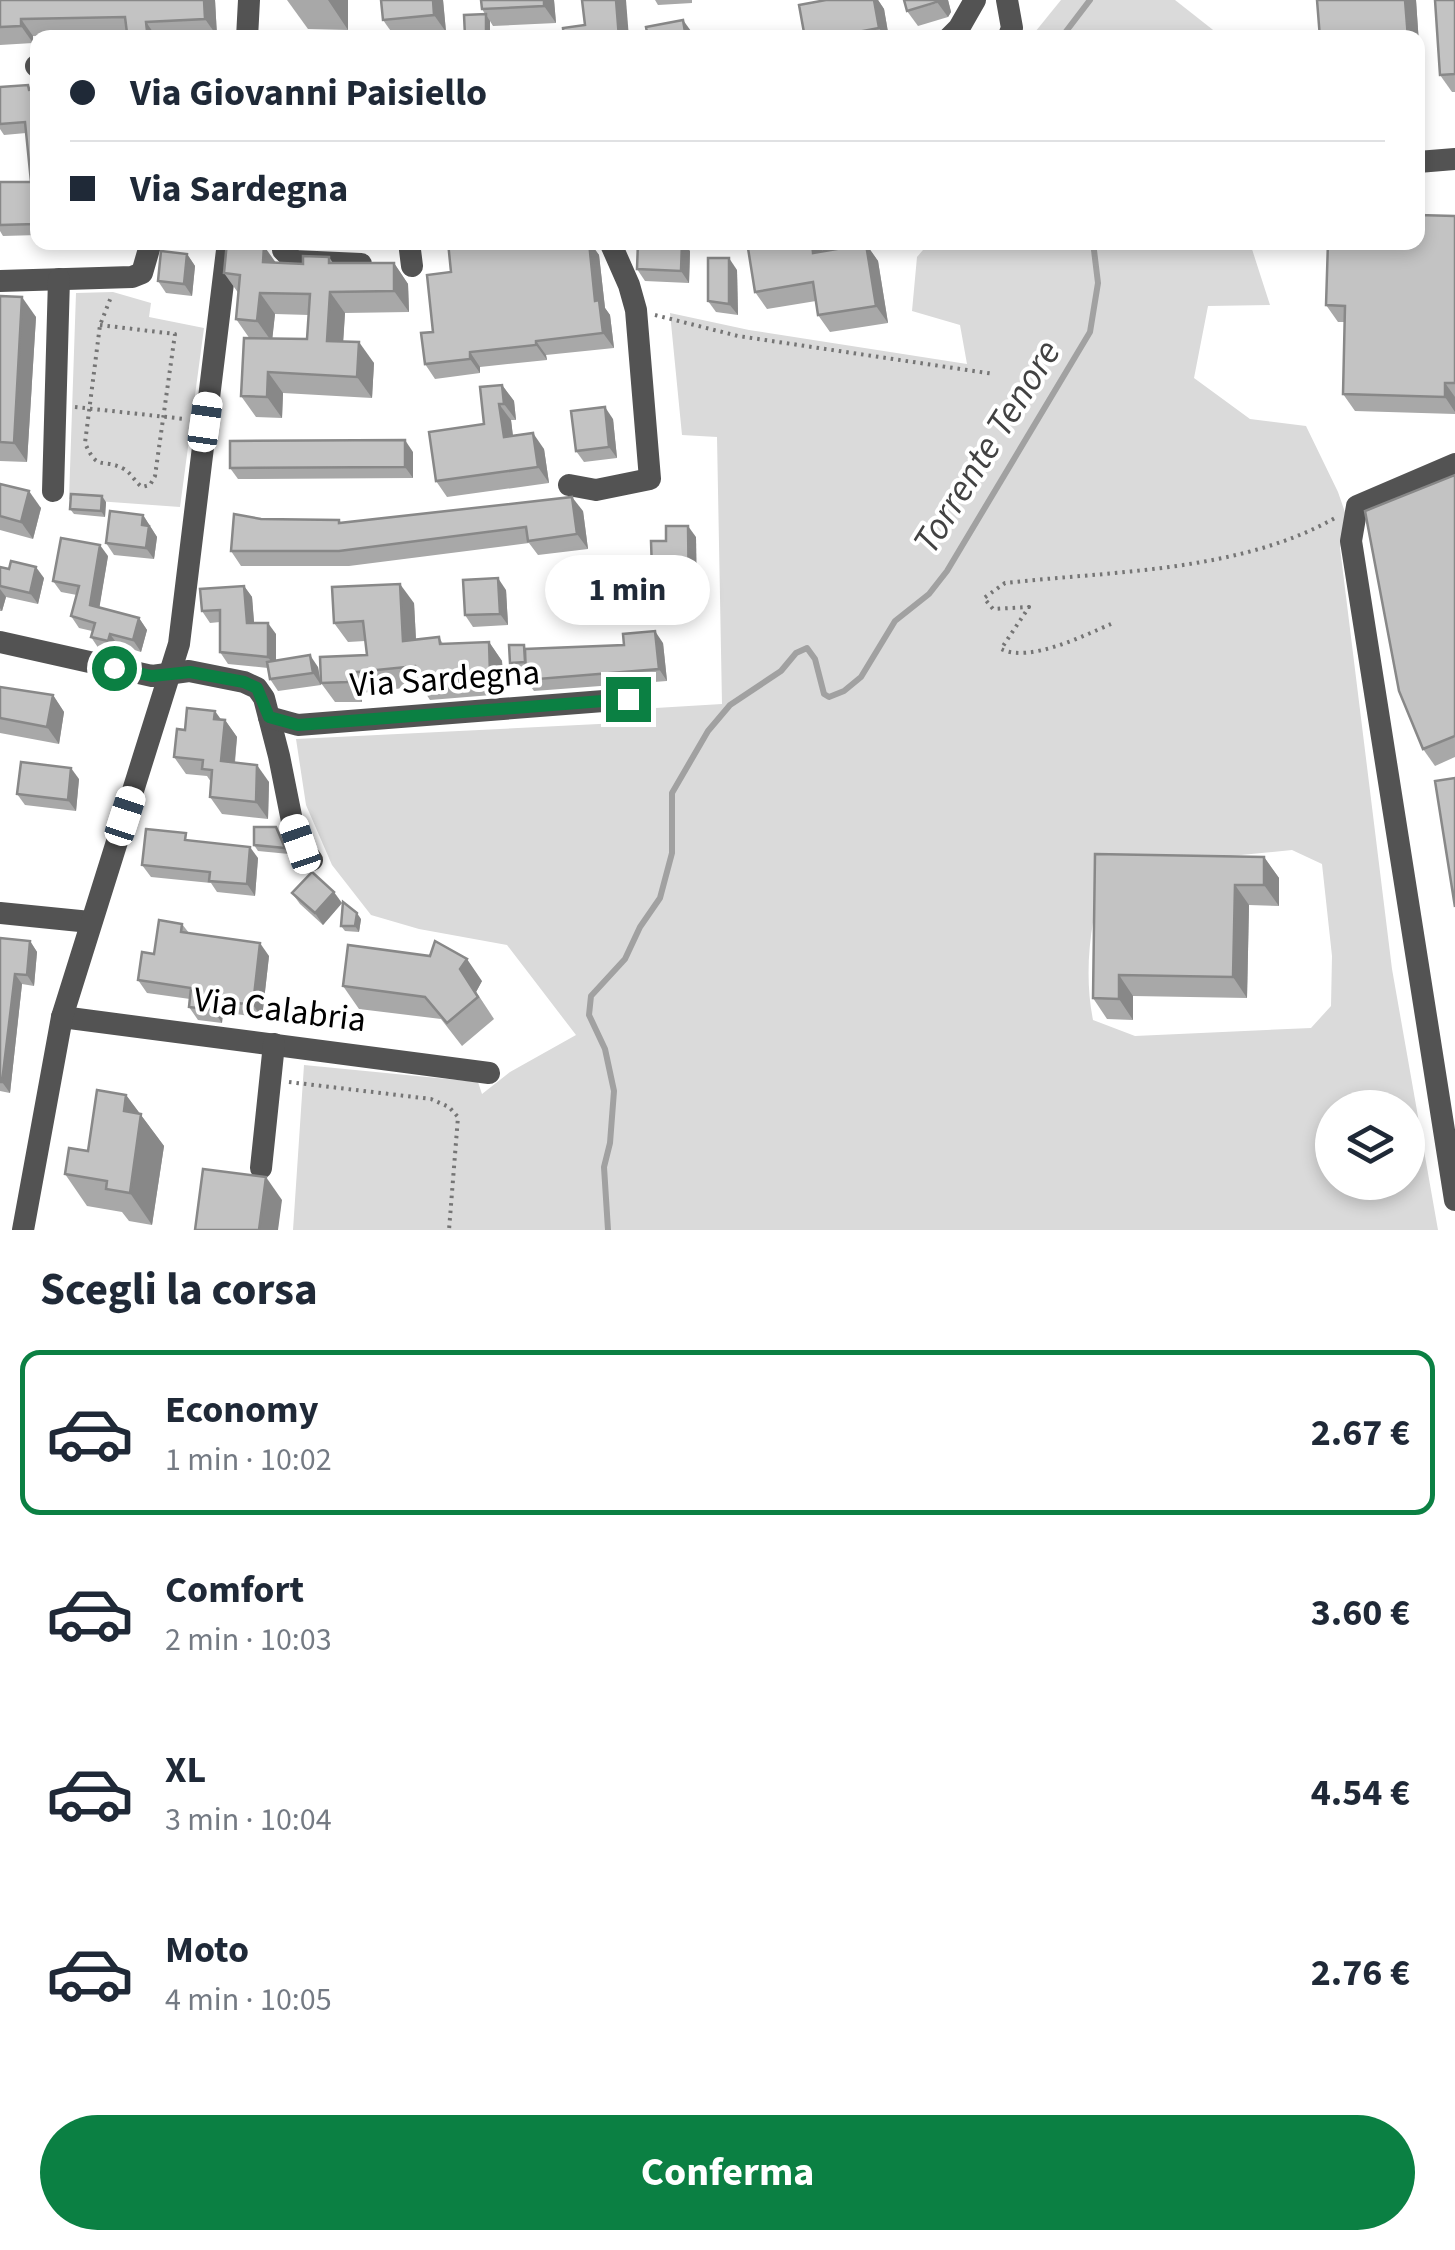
<!DOCTYPE html>
<html lang="it">
<head>
<meta charset="utf-8">
<style>
	body { margin:0; font-family:"Source Sans 3",sans-serif; background:#f2f2f3; color:#1f2937; height:100vh; display:flex; flex-direction:column; font-size:38px; white-space:nowrap }
	* { box-sizing:border-box; margin:0 }
	p { font-size:32px; color:#747a83 }
	.icon { flex:none; width:55px; height:55px; fill:none; stroke:currentColor; stroke-width:2; stroke-linecap:round; stroke-linejoin:round }
	.map { position:relative; height:1230px; overflow:hidden }
	.sheet { display:flex; flex-direction:column; background:#fff; flex:1 }
	.sheet>* { flex:none }
	.top-card { position:absolute; left:30px; top:30px; width:1395px; height:220px; border-radius:20px; box-shadow:0 5px 15px #0003; display:grid; align-content:center; height:220px; padding:0 40px; background:#fff }
	.controls { position:absolute; left:1315px; top:1090px; display:grid; gap:20px }
	.controls a { display:grid; place-items:center; width:110px; height:110px; border-radius:50%; background:#fff; box-shadow:0 5px 15px #0003; font-size:50px }
	.end { position:absolute; width:45px; height:45px; margin:-22px; border:12px solid #0b8043; background:#fff; box-shadow:0 0 0 5px #fff }
	.from { border-radius:50% }
	.bubble { position:absolute; height:70px; border-radius:35px; background:#fff; box-shadow:0 5px 15px #0003; font-size:32px; font-weight:700; line-height:70px; text-align:center }
	.car { position:absolute; width:30px; height:60px; margin:-30px -15px; border-radius:12px; box-shadow:0 0 8px 2px #0007; background:linear-gradient(#fff 24%,#345 0 40%,#fff 0 76%,#345 0 86%,#fff 0) }
	.top-card b { display:flex; align-items:center; gap:35px; height:95px; font-size:38px }
	.top-card b+b { border-top:2px solid #e0e1e3 }
	.top-card i { width:25px; height:25px; background:#1f2937 }
	ul { padding:0; list-style:none }
	li { display:flex; align-items:center; gap:30px; height:165px; margin:0 20px 15px; padding:0 20px; border:5px solid transparent; border-radius:20px }
	li div { flex:1 }
	li b { display:block; font-size:38px }
	li em { font-style:normal; font-weight:700 }
	li.active { border-color:#0b8043 }
	li>.icon { width:90px; height:90px; stroke-width:1.5 }
	h2 { padding:0 40px; font-size:45px; line-height:120px }
	.action { display:flex; gap:20px; margin-top:auto; padding:20px 40px }
	.action a { flex:1; height:115px; border-radius:60px; background:#0b8043; color:#fff; font-size:40px; font-weight:700; line-height:115px; text-align:center }
	.map>svg:first-child { display:block }
	.green { fill:#dadada; fill-rule:evenodd }
	.lines { fill:none; stroke-linecap:round; stroke-linejoin:round }
	.stream { stroke:#a1a1a1; stroke-width:6 }
	.path { stroke:#757575; stroke-width:4; stroke-dasharray:2.5 5; stroke-linecap:butt }
	.minor { stroke:#535353; stroke-width:22 }
	.wall { fill:#a8a8a8; fill-rule:evenodd }
	.shaded-wall { fill:#888 }
	.building { fill:#c3c3c3; stroke:#888; stroke-width:2.5 }
	.route { stroke:#0b8043; stroke-width:12 }
	.labels { text-anchor:middle; dominant-baseline:central; stroke-width:8; stroke-linejoin:round; paint-order:stroke }
	.street-label { font-size:35px; fill:#000; stroke:#fff }
	.water-label { font-size:38px; font-style:italic; fill:#424242; stroke:#fff }
</style>
</head>
<body>
<div class="map">
<svg width="1455" height="1230" viewBox="0 0 1455 1230">
	<rect width="100%" height="100%" fill="#fff"/>
	<!-- green -->
	<g class="green">
		<path d="M1061,0H1175L1222,37H1031Z"/>
		<path d="M929,243H1250L1270,305L1208,306L1194,378L1250,419L1306,426L1338,492L1348,521L1340,548L1392,969L1438,1230H293L304,1065L478,1082L482,1094L510,1072L576,1035L507,945L419,929L371,915L332,865L306,805L296,739L639,722V709L722,704L717,437L682,435L670,313L749,330L967,364L960,325L912,311L917,257ZM1292,850L1322,864L1332,956L1331,1006L1311,1028L1135,1036L1093,1020C1083,969 1091,918 1106,868ZM1332,1108H1408V1182H1332Z"/>
		<path d="M113,292L151,303L149,317L204,328L180,507L69,499L76,293Z"/>
	</g>
	<g class="lines">
		<!-- stream -->
		<g class="stream">
			<path d="M1061,38L1090,0"/>
			<path d="M608,1230L604,1167L610,1143L614,1091L605,1049L589,1015L591,996L625,959L640,927L660,898L672,853V793L708,731L730,705L781,671L796,653L807,648L815,659L824,694L829,697L844,691L861,677L895,621L929,594L947,571L1090,332L1098,283L1093,242"/>
		</g>
		<!-- path -->
		<g class="path">
			<path d="M655,315L738,336L994,374"/>
			<path d="M100,325L175,334L155,476L150,485L142,487C135,482 132,474 124,469C102,457 98,473 85,443L100,325L111,297"/>
			<path d="M75,407L185,419"/>
			<path d="M1111,624C1083,636 1029,663 1001,649L1029,607L993,609L984,598L1005,583C1113,571 1239,572 1335,518"/>
			<path d="M289,1082L431,1099L449,1107L458,1117L449,1230"/>
		</g>
		<!-- minor -->
		<g class="minor">
			<path d="M1007,0L1012,28L1008,38"/>
			<path d="M247,38L249,0"/>
			<path d="M949,38L959,28L975,0"/>
			<path d="M36,66H38"/>
			<path d="M1418,162L1455,159"/>
			<path d="M284,242L283,250L294,261L361,264"/>
			<path d="M409,242L412,266"/>
			<path d="M847,242V245"/>
			<path d="M0,281L132,277L142,273L151,242"/>
			<path d="M1455,464L1357,506L1351,541L1455,1200"/>
			<path d="M569,485L596,490L650,479L636,310L629,285L610,242"/>
			<path d="M53,491L59,279"/>
			<path d="M0,642L152,676L189,671L244,682L257,688L264,698L279,756L292,821L300,844L312,860"/>
			<path d="M269,717L298,725L629,699"/>
			<path d="M0,913L90,922"/>
			<path d="M62,1017L489,1073"/>
			<path d="M261,1168L274,1044"/>
			<path d="M23,1230L62,1017L179,644L228,242"/>
		</g>
	</g>
	<!-- wall -->
	<g class="wall">
		<path d="M0,0H215L217,36L130,38L128,34L33,36V43L0,45Z"/>
		<path d="M287,0H348V30L308,29Z"/>
		<path d="M443,0L446,32L395,37L383,20Z"/>
		<path d="M481,0H554L556,23L493,26L490,21V38H466L465,36L485,14L482,9Z"/>
		<path d="M655,0H692V3L658,5Z"/>
		<path d="M826,0H878L884,9L889,38H805Z"/>
		<path d="M948,0L951,12L948,17L918,26L907,11Z"/>
		<path d="M1317,0H1416L1425,132L1418,133V38Z"/>
		<path d="M1455,0V92H1452L1440,75Z"/>
		<path d="M28,85L32,90L38,89V235L3,236L0,231V182H31L26,133L4,135L0,129V87Z"/>
		<path d="M1455,216V414L1355,411L1343,394L1345,322H1338L1326,305Z"/>
		<path d="M315,242H345V248L319,247Z"/>
		<path d="M572,242H590L599,255L605,308L610,315L614,348L546,355L547,360L480,367V373L435,379L425,364L451,272L557,244Z"/>
		<path d="M866,244L878,261L888,323L830,332L818,315L816,301L767,309L755,292L822,251Z"/>
		<path d="M690,251L689,283L645,281L637,269Z"/>
		<path d="M187,254L195,266L192,296L166,293L158,281Z"/>
		<path d="M329,257L333,263H394L408,284L409,312L345,313L343,341L374,363L372,398L283,393L282,418L256,417L241,396L250,339L236,319L239,294L224,273L276,262L303,264ZM275,314L309,315L307,339H272Z"/>
		<path d="M737,270L738,315L716,312L708,301Z"/>
		<path d="M0,296L36,317L27,462L0,461Z"/>
		<path d="M502,385L514,401L516,420H511L513,436L544,449L549,483L447,497L436,481L484,424Z"/>
		<path d="M613,419L617,458L584,462L576,451Z"/>
		<path d="M413,452V478L238,479L230,468Z"/>
		<path d="M1455,475V757L1435,766L1423,749Z"/>
		<path d="M0,484L41,508L33,539L0,530Z"/>
		<path d="M106,502L105,517L74,514L70,509Z"/>
		<path d="M583,511L588,549L538,555L529,543L349,566H241L231,551L261,519L341,523Z"/>
		<path d="M143,515L157,537L154,559L114,555L106,543Z"/>
		<path d="M696,537L697,611L661,612L653,600L666,541Z"/>
		<path d="M108,556L99,608L139,618L147,630L141,652L118,645L116,653L99,649L91,637L92,631L79,628L71,616L77,595L61,592L53,581Z"/>
		<path d="M0,567L44,578L38,604L6,597L2,611H0Z"/>
		<path d="M244,586L252,597L254,623L276,634V660L318,667L321,685L278,691L270,679L268,668L228,664L220,652V622L210,623L202,611Z"/>
		<path d="M506,590L508,625L473,627L465,615Z"/>
		<path d="M414,603L416,639L439,637L443,644L489,642L502,661L504,694L430,700L421,686L361,693L362,702H335L321,683L367,655L365,641L348,642L334,623Z"/>
		<path d="M663,643L667,681L534,691L526,680V668L514,669L510,663L527,649Z"/>
		<path d="M0,687L53,695L64,712L59,744L0,733Z"/>
		<path d="M221,720H225L237,737L235,763L269,782L268,819L222,814L210,797L211,782L207,776L186,774L174,757L185,730Z"/>
		<path d="M79,779L76,811L25,805L17,794Z"/>
		<path d="M280,833L289,854L258,851L254,845Z"/>
		<path d="M192,841L258,858L255,896L217,892L211,883L151,877L142,865Z"/>
		<path d="M1095,854L1264,857L1279,878V906L1249,905L1247,998L1133,996V1020L1107,1019L1093,998Z"/>
		<path d="M292,893L342,903L323,925L300,904Z"/>
		<path d="M361,919L359,932L345,931L341,926Z"/>
		<path d="M182,924L189,933L269,956L262,1018L223,1012L222,1023L198,1020L189,1007L190,999L147,993L138,980L154,954Z"/>
		<path d="M0,938L30,941L37,952L34,986L22,984L10,1093L0,1091Z"/>
		<path d="M482,981L476,992L494,1019L462,1046L441,1019L359,1009L343,986Z"/>
		<path d="M126,1095L164,1146L152,1225L129,1221L122,1212L87,1206L65,1174L88,1151Z"/>
	</g>
	<!-- shaded-wall -->
	<g class="shaded-wall">
		<path d="M204,0H215L217,36L205,19Z"/>
		<path d="M328,0H348V30Z"/>
		<path d="M433,0H443L446,32L434,15Z"/>
		<path d="M544,0H554L556,23L544,6Z"/>
		<path d="M616,0H626L629,38H619Z"/>
		<path d="M874,0H878L884,9L889,38H886L879,28Z"/>
		<path d="M939,0H948L951,12L948,17L937,2Z"/>
		<path d="M1405,0H1416L1425,132L1418,121V38H1408Z"/>
		<path d="M486,15L490,21V38L486,35Z"/>
		<path d="M21,19L33,36V43L21,26Z"/>
		<path d="M683,20L691,31L692,38H686Z"/>
		<path d="M146,22L157,38H151L147,31Z"/>
		<path d="M35,182L38,185V228L35,224Z"/>
		<path d="M589,242L599,255L605,308L610,315L614,348L603,333L595,301Z"/>
		<path d="M682,242H684L690,251L689,283L681,271Z"/>
		<path d="M812,242H821L825,270L813,253Z"/>
		<path d="M866,244L878,261L888,323L876,306Z"/>
		<path d="M264,246L279,267L263,262Z"/>
		<path d="M187,254L195,266L192,296L184,284Z"/>
		<path d="M729,258L737,270L738,315L729,304Z"/>
		<path d="M394,263L408,284L409,312L394,291Z"/>
		<path d="M330,292L345,313L342,361L327,341Z"/>
		<path d="M260,293L275,314L272,342L257,321Z"/>
		<path d="M22,297L36,317L27,462L14,443Z"/>
		<path d="M536,341L546,355L547,360L536,345Z"/>
		<path d="M359,342L374,363L372,398L357,377Z"/>
		<path d="M470,352L480,367V373L470,359Z"/>
		<path d="M268,372L283,393L282,418L267,397Z"/>
		<path d="M1445,383L1455,397V412L1445,397Z"/>
		<path d="M502,385L514,401L516,420L504,404Z"/>
		<path d="M499,404L511,420L515,453L504,437Z"/>
		<path d="M605,407L613,419L617,458L609,447Z"/>
		<path d="M533,433L544,449L549,483L538,467Z"/>
		<path d="M405,440L413,452V478L405,467Z"/>
		<path d="M29,491L41,508L33,539L21,522Z"/>
		<path d="M102,496L106,502L105,517L101,511Z"/>
		<path d="M572,497L583,511L588,549L577,534Z"/>
		<path d="M143,515L157,537L154,559L146,548L142,525Z"/>
		<path d="M688,526L696,537L697,611L689,600Z"/>
		<path d="M100,545L108,556L98,616L90,605Z"/>
		<path d="M36,567L44,578L38,604L30,593Z"/>
		<path d="M498,578L506,590L508,625L500,614Z"/>
		<path d="M400,584L414,603L417,660L403,641Z"/>
		<path d="M244,586L252,597L255,634L247,623Z"/>
		<path d="M0,589L6,597L2,611L0,608Z"/>
		<path d="M139,618L147,630L141,652L133,640Z"/>
		<path d="M268,623L276,634V669L268,657Z"/>
		<path d="M655,631L663,643L667,681L659,669Z"/>
		<path d="M110,634L118,645L116,653L108,641Z"/>
		<path d="M489,642L502,661L504,694L490,674Z"/>
		<path d="M310,655L318,667L321,685L313,673Z"/>
		<path d="M348,673L361,693L362,702L348,682Z"/>
		<path d="M53,695L64,712L59,744L47,727Z"/>
		<path d="M215,711L225,725V720L237,737L233,778L221,761L214,719Z"/>
		<path d="M257,765L269,782L268,819L256,802Z"/>
		<path d="M71,768L79,779L76,811L68,800Z"/>
		<path d="M250,847L258,858L255,896L247,884Z"/>
		<path d="M1264,857L1279,878V906L1264,885Z"/>
		<path d="M1235,885L1249,905L1247,998L1233,977Z"/>
		<path d="M334,892L342,903L323,925L315,913Z"/>
		<path d="M357,913L361,919L359,932L355,926Z"/>
		<path d="M30,941L37,952L34,986L27,975Z"/>
		<path d="M260,943L269,956L262,1018L253,1005Z"/>
		<path d="M467,959L482,981L476,992L494,1019L460,969Z"/>
		<path d="M15,974L22,984L10,1093L2,1082Z"/>
		<path d="M1119,975L1133,996V1020L1119,999Z"/>
		<path d="M214,1000L223,1012L222,1023L213,1010Z"/>
		<path d="M126,1095L164,1146L152,1225L130,1193L124,1111Z"/>
		<path d="M266,1177L282,1200L278,1230H259Z"/>
	</g>
	<!-- building -->
	<g class="building">
		<path d="M0,0H204L205,19L146,22L147,31L127,33L125,17L21,19V26L0,27Z"/>
		<path d="M381,0H433L434,15L383,20Z"/>
		<path d="M481,0H544V6L482,9Z"/>
		<path d="M582,0H616L619,38H564L563,28L585,25Z"/>
		<path d="M826,0H874L879,28L826,38H805L799,5Z"/>
		<path d="M904,0H939L937,2L907,11Z"/>
		<path d="M1317,0H1405L1408,38H1320Z"/>
		<path d="M1435,0H1455V74L1440,75Z"/>
		<path d="M486,14V35L465,36L464,15Z"/>
		<path d="M683,20L686,38H648L646,27Z"/>
		<path d="M28,85L29,90L38,89V182H35V224L0,225V182H31L25,122L0,124V87Z"/>
		<path d="M1418,215L1455,216V383H1445V397L1343,394L1345,306L1326,305L1328,242H1418Z"/>
		<path d="M227,242H261L264,246L263,262L303,264V256L329,257V263H394V291L330,292L327,341L359,342L357,377L268,372L267,397L241,396L244,338L307,339L310,294L260,293L257,321L236,319L240,275L224,273Z"/>
		<path d="M448,242H549V245L589,242L595,301L599,300L603,333L536,341V345L470,352V359L425,364L421,333L433,332L427,275L451,272Z"/>
		<path d="M638,242H682L681,271L637,269Z"/>
		<path d="M747,242H812L813,253L866,244L876,306L818,315L813,282L755,292Z"/>
		<path d="M161,251L187,254L184,284L158,281Z"/>
		<path d="M708,258H729V304L708,301Z"/>
		<path d="M0,296L22,297L14,443L0,442Z"/>
		<path d="M502,385L504,404H499L504,437L533,433L538,467L436,481L429,432L484,424L480,387Z"/>
		<path d="M605,407L609,447L576,451L571,411Z"/>
		<path d="M405,440V467L230,468V441Z"/>
		<path d="M1455,475V736L1423,749L1399,691L1365,511Z"/>
		<path d="M0,484L29,491L21,522L0,516Z"/>
		<path d="M71,494L102,496L101,511L70,509Z"/>
		<path d="M572,497L577,534L528,541L526,527L339,551H231L234,514L261,519L339,520V523Z"/>
		<path d="M110,511L143,515L142,525L149,526L146,548L106,543Z"/>
		<path d="M666,526H688L689,600H653L651,541H666Z"/>
		<path d="M61,538L100,545L90,605L139,618L133,640L110,634L108,641L91,637L95,623L71,616L79,586L53,581Z"/>
		<path d="M11,561L36,567L30,593L0,586V567L9,569Z"/>
		<path d="M498,578L500,614L465,615L463,580Z"/>
		<path d="M400,584L403,641L439,637L440,644L489,642L490,674L417,680L415,666L348,673V682L321,683L320,657L367,655L363,621L334,623L332,587Z"/>
		<path d="M244,586L247,623H268V657L220,652V610L202,611L200,589Z"/>
		<path d="M655,631L659,669L526,680L525,649L624,645L623,634Z"/>
		<path d="M509,645H524L525,662L510,663Z"/>
		<path d="M310,655L313,673L270,679L267,662Z"/>
		<path d="M0,687L53,695L47,727L0,718Z"/>
		<path d="M187,708L215,711L214,719L225,720L221,761L257,765L256,802L210,797L212,770L202,769L203,760L174,757L177,729L185,730Z"/>
		<path d="M21,762L71,768L68,800L17,794Z"/>
		<path d="M1455,778V907L1435,781Z"/>
		<path d="M254,827H276L285,848L254,845Z"/>
		<path d="M146,829L186,833L185,840L250,847L247,884L209,881L210,872L142,865Z"/>
		<path d="M1095,854L1264,857V885H1235L1233,977L1119,975V999L1093,998Z"/>
		<path d="M312,872L334,892L315,913L292,893Z"/>
		<path d="M343,902L357,913L355,926H341Z"/>
		<path d="M159,920L182,924L181,932L260,943L253,1005L214,1000L213,1010L189,1007L191,988L138,980L142,952L154,954Z"/>
		<path d="M0,938L30,941L27,975L15,974L2,1082H0Z"/>
		<path d="M435,941L467,959L460,969L478,997L447,1023L425,997L343,986L348,945L430,956Z"/>
		<path d="M97,1090L126,1095L124,1111L141,1114L130,1193L106,1189L107,1181L65,1174L69,1148L88,1151Z"/>
		<path d="M203,1169L266,1177L259,1230H195Z"/>
	</g>
	<g class="lines">
		<!-- route -->
		<path class="route" d="M114,668L152,676L190,672L244,682L257,688L269,717L298,725L628,699"/>
	</g>
	<g class="labels">
		<!-- street labels -->
		<g class="street-label">
			<text transform="translate(445 679) rotate(-4)">Via Sardegna</text>
			<text transform="translate(280 1010) rotate(7)">Via Calabria</text>
		</g>
		<!-- water labels -->
		<g class="water-label">
			<text transform="translate(987 447) rotate(-58)">Torrente Tenore</text>
		</g>
	</g>
</svg>
<div class="controls">
<a><svg class="icon" aria-label="layers" viewBox="0 0 24 24"><path d="M12 4l9 5-9 5-9-5zM3 14l9 5 9-5"/></svg></a>
</div>
<i class="end from" style="left:114px;top:668px"></i>
<i class="end" style="left:628px;top:699px"></i>
<div class="bubble" style="left:545px;top:555px;width:165px">1 min</div>
<i class="car" style="left:205px;top:422px;rotate:8deg"></i>
<i class="car" style="left:125px;top:816px;rotate:18deg"></i>
<i class="car" style="left:300px;top:844px;rotate:341deg"></i>
<div class="top-card">
<b><i class="from"></i>Via Giovanni Paisiello</b>
<b><i></i>Via Sardegna</b>
</div>
</div>
<section class="sheet">
<h2>Scegli la corsa</h2>
<ul>
<li class="active"><svg class="icon" aria-label="car" viewBox="0 0 24 24"><path d="M5 17H2v-5l4-1 3-4h7l3 4 3 1v5h-3M9 17h6M6 11h13"/><circle cx="7" cy="17" r="2"/><circle cx="17" cy="17" r="2"/></svg><div><b>Economy</b><p>1 min · 10:02</p></div><em>2.67 €</em></li>
<li><svg class="icon" aria-label="car" viewBox="0 0 24 24"><path d="M5 17H2v-5l4-1 3-4h7l3 4 3 1v5h-3M9 17h6M6 11h13"/><circle cx="7" cy="17" r="2"/><circle cx="17" cy="17" r="2"/></svg><div><b>Comfort</b><p>2 min · 10:03</p></div><em>3.60 €</em></li>
<li><svg class="icon" aria-label="car" viewBox="0 0 24 24"><path d="M5 17H2v-5l4-1 3-4h7l3 4 3 1v5h-3M9 17h6M6 11h13"/><circle cx="7" cy="17" r="2"/><circle cx="17" cy="17" r="2"/></svg><div><b>XL</b><p>3 min · 10:04</p></div><em>4.54 €</em></li>
<li><svg class="icon" aria-label="car" viewBox="0 0 24 24"><path d="M5 17H2v-5l4-1 3-4h7l3 4 3 1v5h-3M9 17h6M6 11h13"/><circle cx="7" cy="17" r="2"/><circle cx="17" cy="17" r="2"/></svg><div><b>Moto</b><p>4 min · 10:05</p></div><em>2.76 €</em></li>
</ul>
<div class="action"><a>Conferma</a></div>
</section>
</body>
</html>
